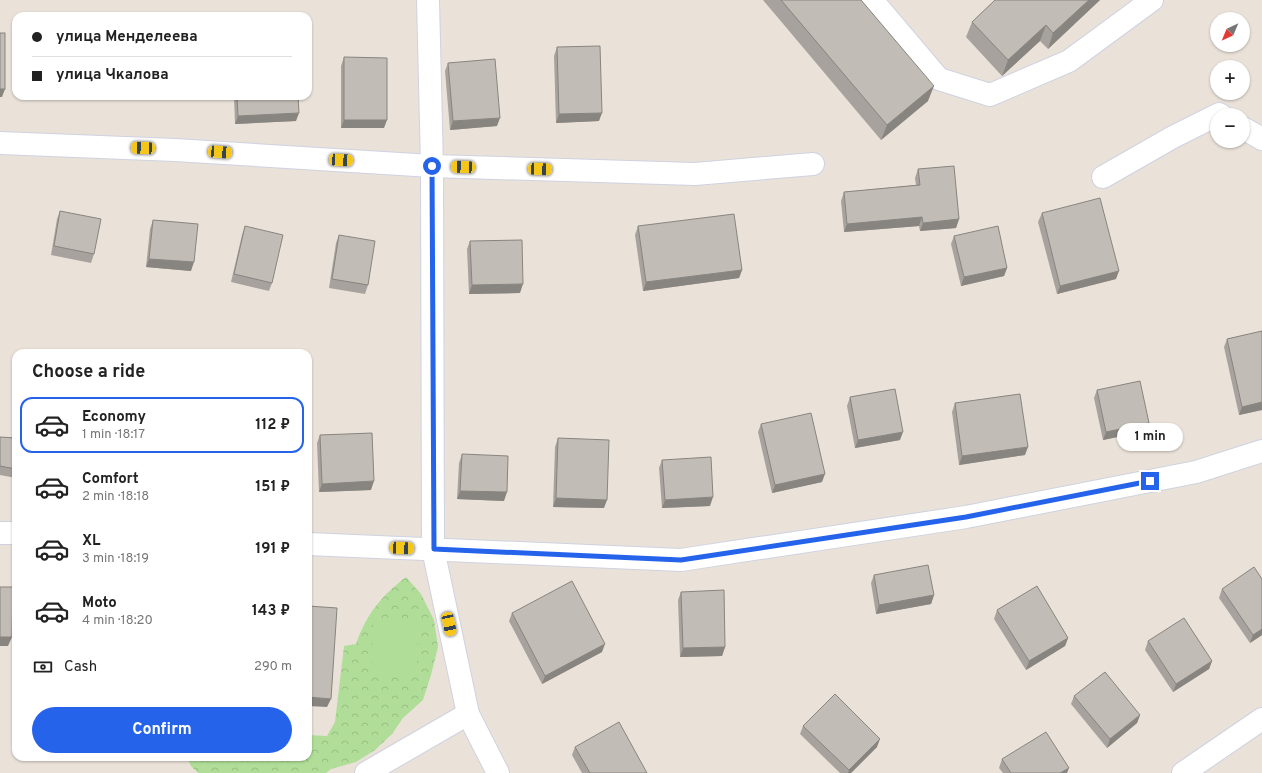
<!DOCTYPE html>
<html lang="en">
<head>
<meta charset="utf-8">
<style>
	body { margin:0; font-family:Overpass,sans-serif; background:#f6f6f6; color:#222; height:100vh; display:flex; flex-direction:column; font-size:15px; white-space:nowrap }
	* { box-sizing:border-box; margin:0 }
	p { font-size:13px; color:#767676 }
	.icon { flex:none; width:22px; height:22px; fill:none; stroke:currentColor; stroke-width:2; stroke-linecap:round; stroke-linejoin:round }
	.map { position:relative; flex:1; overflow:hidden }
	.side { position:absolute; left:12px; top:349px; width:300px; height:412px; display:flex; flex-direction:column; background:#fff; border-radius:12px; box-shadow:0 1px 3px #0004 }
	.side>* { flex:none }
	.hud { position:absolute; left:12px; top:12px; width:300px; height:88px; border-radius:12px; box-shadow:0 1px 3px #0004; display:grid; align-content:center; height:88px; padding:0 20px; background:#fff }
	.needle { width:26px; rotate:224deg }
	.controls { position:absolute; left:1210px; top:12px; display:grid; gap:8px }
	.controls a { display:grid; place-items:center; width:40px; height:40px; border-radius:50%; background:#fff; box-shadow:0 1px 3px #0004; font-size:20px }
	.end { position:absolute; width:18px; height:18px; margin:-9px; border:5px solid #2563eb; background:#fff; box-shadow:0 0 0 2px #fff }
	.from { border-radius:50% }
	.bubble { position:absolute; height:28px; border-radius:14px; background:#fff; box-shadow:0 1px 3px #0004; font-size:13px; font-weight:700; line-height:28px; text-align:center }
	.car { position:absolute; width:12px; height:24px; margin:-12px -6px; border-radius:5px; box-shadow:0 0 3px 1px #0007; background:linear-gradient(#f5c518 24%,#345 0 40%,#f5c518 0 76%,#345 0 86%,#f5c518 0) }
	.hud b { display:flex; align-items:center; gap:14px; height:38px; font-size:15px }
	.hud b+b { border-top:1px solid #e0e0e0 }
	.hud i { width:10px; height:10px; background:#222 }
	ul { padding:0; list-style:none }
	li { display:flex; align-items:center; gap:12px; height:56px; margin:0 8px 6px; padding:0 12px; border:2px solid transparent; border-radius:12px }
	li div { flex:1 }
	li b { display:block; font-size:15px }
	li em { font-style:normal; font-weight:700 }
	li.selected { border-color:#2563eb }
	li>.icon { width:36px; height:36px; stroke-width:1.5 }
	h2 { padding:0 20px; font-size:18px; line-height:48px }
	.pay { display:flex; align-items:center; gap:10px; height:44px; padding:0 20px; font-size:15px }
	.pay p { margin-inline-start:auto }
	.button { display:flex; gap:8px; margin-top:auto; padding:8px 20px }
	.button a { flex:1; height:46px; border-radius:24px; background:#2563eb; color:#fff; font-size:16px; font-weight:700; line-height:46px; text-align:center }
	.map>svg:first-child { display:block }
	.forest { fill:url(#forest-crowns) }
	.park { fill:#b0de98 }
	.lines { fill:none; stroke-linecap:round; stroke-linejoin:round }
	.street-casing { stroke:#cfd2e0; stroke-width:24 }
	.secondary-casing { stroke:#cfd2e0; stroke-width:24 }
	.street { stroke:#fff; stroke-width:22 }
	.secondary { stroke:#fff; stroke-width:22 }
	.wall { fill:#a7a29d }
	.shaded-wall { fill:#88847f }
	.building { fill:#c2bcb6; stroke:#88847f }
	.route { stroke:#2563eb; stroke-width:5 }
</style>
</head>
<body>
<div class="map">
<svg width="1262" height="773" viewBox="0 0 1262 773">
	<defs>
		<pattern id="forest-crowns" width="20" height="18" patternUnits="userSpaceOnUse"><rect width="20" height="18" fill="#b0de98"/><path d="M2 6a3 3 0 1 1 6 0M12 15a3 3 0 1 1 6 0" fill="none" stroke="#97be83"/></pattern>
	</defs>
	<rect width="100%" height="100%" fill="#eae2d9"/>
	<!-- forest -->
	<path class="forest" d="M406,577L421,594L434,620L438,647L431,675L423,700L403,718L392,734L375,750L356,762L331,769L326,773H198L191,766L187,757H308V735L327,736L335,722L344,646L356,644C366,615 381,596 406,577Z"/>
	<!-- park -->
	<path class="park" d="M373,619L418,620L417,677L372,676Z"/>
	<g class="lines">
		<!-- street casing -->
		<g class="street-casing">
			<g id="street">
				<path d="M428,0L432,166L433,549L468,714L498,773"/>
				<path d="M872,0L939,79L990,95L1069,61L1152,0"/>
				<path d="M1243,128L1262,139"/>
				<path d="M0,143L175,150L432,166L695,174L813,164"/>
				<path d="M1103,177L1173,137L1219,114L1221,115"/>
				<path d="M0,533H16"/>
				<path d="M308,544L681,560L966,517L1196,472L1262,451"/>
				<path d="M366,773L468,714"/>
			</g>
		</g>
		<!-- secondary casing -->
		<g class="secondary-casing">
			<path id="secondary" d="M1183,773L1262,719"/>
		</g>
		<!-- street -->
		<use href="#street" class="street"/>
		<!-- secondary -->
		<use href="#secondary" class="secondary"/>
	</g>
	<!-- wall -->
	<g class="wall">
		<path d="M763,0H861L928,101L881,140Z"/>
		<path d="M995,0H1100L1048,49L1040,41L1002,76L966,37L972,22Z"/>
		<path d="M557,47L599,121L556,123L554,56Z"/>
		<path d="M344,57L384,128H341V66Z"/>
		<path d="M448,63L497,126L450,130L445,71Z"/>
		<path d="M234,96H298L296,121L235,124Z"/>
		<path d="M918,169L959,219L956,228L920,231L919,226L844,232L841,201L844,192L916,185L915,178Z"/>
		<path d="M60,211L94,254L91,263L51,255L57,219Z"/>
		<path d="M1042,213L1116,279L1057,294L1038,222Z"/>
		<path d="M153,220L191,271L146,267L150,229Z"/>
		<path d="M245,226L272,283L269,291L231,282L242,235Z"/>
		<path d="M638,226L742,270L739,278L643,291L635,235Z"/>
		<path d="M339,235L368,285L365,294L329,288L336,243Z"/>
		<path d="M954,236L1007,268L1004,276L961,286L951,244Z"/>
		<path d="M470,241L520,293L469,294L467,249Z"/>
		<path d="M1262,331V410L1239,415L1224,347L1227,339Z"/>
		<path d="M1097,390L1149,423L1146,431L1103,440L1094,398Z"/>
		<path d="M850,397L900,440L855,448L847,406Z"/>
		<path d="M955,403L1025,455L959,465L952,412Z"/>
		<path d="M761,424L822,482L772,493L758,432Z"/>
		<path d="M320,435L371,490L319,492L317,443Z"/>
		<path d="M0,437L16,438V478L0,475Z"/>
		<path d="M558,438L604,508L553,507L555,447Z"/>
		<path d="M462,454L504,501L457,499L459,463Z"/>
		<path d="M662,460L710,506L662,508L659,468Z"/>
		<path d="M874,575L934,595L931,604L876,614L871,583Z"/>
		<path d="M1222,589L1262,635L1250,643L1219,598Z"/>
		<path d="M681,592L725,647L722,656L680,657L678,600Z"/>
		<path d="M997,610L1068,638L1065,646L1026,670L994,619Z"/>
		<path d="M512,613L602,652L542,684L509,621Z"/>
		<path d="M1148,641L1212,661L1209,669L1173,692L1145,650Z"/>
		<path d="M1074,696L1140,715L1137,723L1107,748L1071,704Z"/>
		<path d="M803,726L877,747L851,773H840L800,734Z"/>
		<path d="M575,747L647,773H582L572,755Z"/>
		<path d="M1002,759L1067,773H1003L999,768Z"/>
	</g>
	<!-- shaded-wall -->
	<g class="shaded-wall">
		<path d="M1089,0H1100L1048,49L1053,33Z"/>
		<path d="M1046,25L1040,41L1002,76L1008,60Z"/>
		<path d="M934,86L928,101L881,140L887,125Z"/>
		<path d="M0,89H5L2,97H0Z"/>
		<path d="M299,113L296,121L235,124L238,116Z"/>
		<path d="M602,113L599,121L556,123L559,114Z"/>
		<path d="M500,118L497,126L450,130L453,121Z"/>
		<path d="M344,120H387L384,128H341Z"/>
		<path d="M922,217L919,226L844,232L847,224Z"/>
		<path d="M959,219L956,228L920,231L923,223Z"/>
		<path d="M149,259L194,262L191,271L146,267Z"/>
		<path d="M1007,268L1004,276L961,286L964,277Z"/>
		<path d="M742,270L739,278L643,291L646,282Z"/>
		<path d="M1119,271L1116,279L1057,294L1060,286Z"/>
		<path d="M523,284L520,293L469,294L472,285Z"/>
		<path d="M1262,402V410L1239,415L1242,407Z"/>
		<path d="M1149,423L1146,431L1103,440L1106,432Z"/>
		<path d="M903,432L900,440L855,448L858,440Z"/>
		<path d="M1028,447L1025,455L959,465L962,456Z"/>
		<path d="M825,474L822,482L772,493L775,485Z"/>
		<path d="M374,481L371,490L319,492L322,484Z"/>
		<path d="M460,491L507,492L504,501L457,499Z"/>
		<path d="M713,497L710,506L662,508L665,500Z"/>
		<path d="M556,498L607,500L604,508L553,507Z"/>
		<path d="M934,595L931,604L876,614L879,605Z"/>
		<path d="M1262,629V635L1250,643L1253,635Z"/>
		<path d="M0,637H12L8,646H0Z"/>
		<path d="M1068,638L1065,646L1026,670L1029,661Z"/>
		<path d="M605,644L602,652L542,684L545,676Z"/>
		<path d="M725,647L722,656L680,657L683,648Z"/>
		<path d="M1212,661L1209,669L1173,692L1176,684Z"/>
		<path d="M308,697L331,699L327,707L308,706Z"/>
		<path d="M1140,715L1137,723L1107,748L1110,739Z"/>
		<path d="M880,739L877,747L851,773H848L849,770Z"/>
		<path d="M1069,768L1067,773H1060Z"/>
	</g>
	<!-- building -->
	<g class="building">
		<path d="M781,0H861L934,86L887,125Z"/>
		<path d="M995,0H1089L1053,33L1046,25L1008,60L972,22Z"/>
		<rect x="0" y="33" width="5" height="56"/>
		<path d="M600,46L602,113L559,114L557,47Z"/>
		<path d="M344,57L387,58V120H344Z"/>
		<path d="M495,59L500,118L453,121L448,63Z"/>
		<path d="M237,96H298L299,113L238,116Z"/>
		<path d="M954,166L959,219L923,223L922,217L847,224L844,192L920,185L918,169Z"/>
		<path d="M1100,198L1119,271L1060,286L1042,213Z"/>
		<path d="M60,211L101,219L94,254L54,246Z"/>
		<path d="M734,214L742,270L646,282L638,226Z"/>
		<path d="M153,220L198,224L194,262L149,259Z"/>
		<path d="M245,226L283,235L272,283L234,274Z"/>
		<path d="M998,226L1007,268L964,277L954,236Z"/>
		<path d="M339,235L375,241L368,285L332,279Z"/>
		<path d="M522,240L523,284L472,285L470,241Z"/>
		<path d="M1262,331V402L1242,407L1227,339Z"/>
		<path d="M1140,381L1149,423L1106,432L1097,390Z"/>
		<path d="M895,389L903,432L858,440L850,397Z"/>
		<path d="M1020,394L1028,447L962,456L955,403Z"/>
		<path d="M811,413L825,474L775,485L761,424Z"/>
		<path d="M372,433L374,481L322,484L320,435Z"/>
		<path d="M0,437L16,438V469L0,466Z"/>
		<path d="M558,438L609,440L607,500L556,498Z"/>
		<path d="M462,454L508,456L507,492L460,491Z"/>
		<path d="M711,457L713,497L665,500L662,460Z"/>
		<path d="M928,565L934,595L879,605L874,575Z"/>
		<path d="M1254,567L1262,579V629L1253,635L1222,589Z"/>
		<path d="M572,581L605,644L545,676L512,613Z"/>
		<path d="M1037,586L1068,638L1029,661L997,610Z"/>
		<path d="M0,587H13L12,637H0Z"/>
		<path d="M724,590L725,647L683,648L681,592Z"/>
		<path d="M308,606L337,608L331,699L308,697Z"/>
		<path d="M1184,618L1212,661L1176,684L1148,641Z"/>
		<path d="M1105,672L1140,715L1110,739L1074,696Z"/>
		<path d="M835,694L880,739L849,770L803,726Z"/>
		<path d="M619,722L647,773H590L575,747Z"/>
		<path d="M1046,732L1069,768L1060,773H1011L1002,759Z"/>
	</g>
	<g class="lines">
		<!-- route -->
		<path class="route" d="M432,166L434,549L681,560L966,517L1150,481"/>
	</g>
</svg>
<div class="controls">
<a><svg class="needle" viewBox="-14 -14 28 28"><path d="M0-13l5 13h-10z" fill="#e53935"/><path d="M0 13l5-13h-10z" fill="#767676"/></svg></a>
<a>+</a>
<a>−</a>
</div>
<i class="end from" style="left:432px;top:166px"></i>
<i class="end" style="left:1150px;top:481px"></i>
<div class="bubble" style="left:1117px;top:423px;width:66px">1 min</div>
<i class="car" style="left:143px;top:148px;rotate:272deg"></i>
<i class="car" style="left:220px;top:152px;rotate:94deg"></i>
<i class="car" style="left:341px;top:160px;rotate:93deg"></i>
<i class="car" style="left:463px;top:167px;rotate:272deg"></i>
<i class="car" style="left:540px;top:169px;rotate:92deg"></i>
<i class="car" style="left:402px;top:548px;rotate:92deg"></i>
<i class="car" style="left:449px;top:624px;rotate:168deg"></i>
<div class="hud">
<b><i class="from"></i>улица Менделеева</b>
<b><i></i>улица Чкалова</b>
</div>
<section class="side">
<h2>Choose a ride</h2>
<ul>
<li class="selected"><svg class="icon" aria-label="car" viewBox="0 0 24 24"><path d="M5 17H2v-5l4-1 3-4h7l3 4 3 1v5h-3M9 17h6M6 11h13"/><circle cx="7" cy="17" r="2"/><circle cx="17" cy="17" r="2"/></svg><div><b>Economy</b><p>1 min · 18:17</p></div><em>112 ₽</em></li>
<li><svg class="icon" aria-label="car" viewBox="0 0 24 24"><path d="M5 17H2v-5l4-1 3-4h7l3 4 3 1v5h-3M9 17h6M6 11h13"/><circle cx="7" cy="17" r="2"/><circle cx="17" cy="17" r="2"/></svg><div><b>Comfort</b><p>2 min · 18:18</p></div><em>151 ₽</em></li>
<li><svg class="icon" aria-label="car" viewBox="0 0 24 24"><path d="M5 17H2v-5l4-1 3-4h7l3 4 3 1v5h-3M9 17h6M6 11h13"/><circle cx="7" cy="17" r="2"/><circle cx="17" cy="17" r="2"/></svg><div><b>XL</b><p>3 min · 18:19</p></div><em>191 ₽</em></li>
<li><svg class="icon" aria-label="car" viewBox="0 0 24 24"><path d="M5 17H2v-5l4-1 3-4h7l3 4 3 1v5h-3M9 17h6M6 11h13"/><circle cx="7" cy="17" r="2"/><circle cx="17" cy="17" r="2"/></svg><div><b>Moto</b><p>4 min · 18:20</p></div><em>143 ₽</em></li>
</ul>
<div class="pay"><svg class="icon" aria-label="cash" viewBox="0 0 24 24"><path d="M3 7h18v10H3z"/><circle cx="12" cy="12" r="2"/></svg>Cash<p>290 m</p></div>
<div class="button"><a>Confirm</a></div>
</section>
</div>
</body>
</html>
